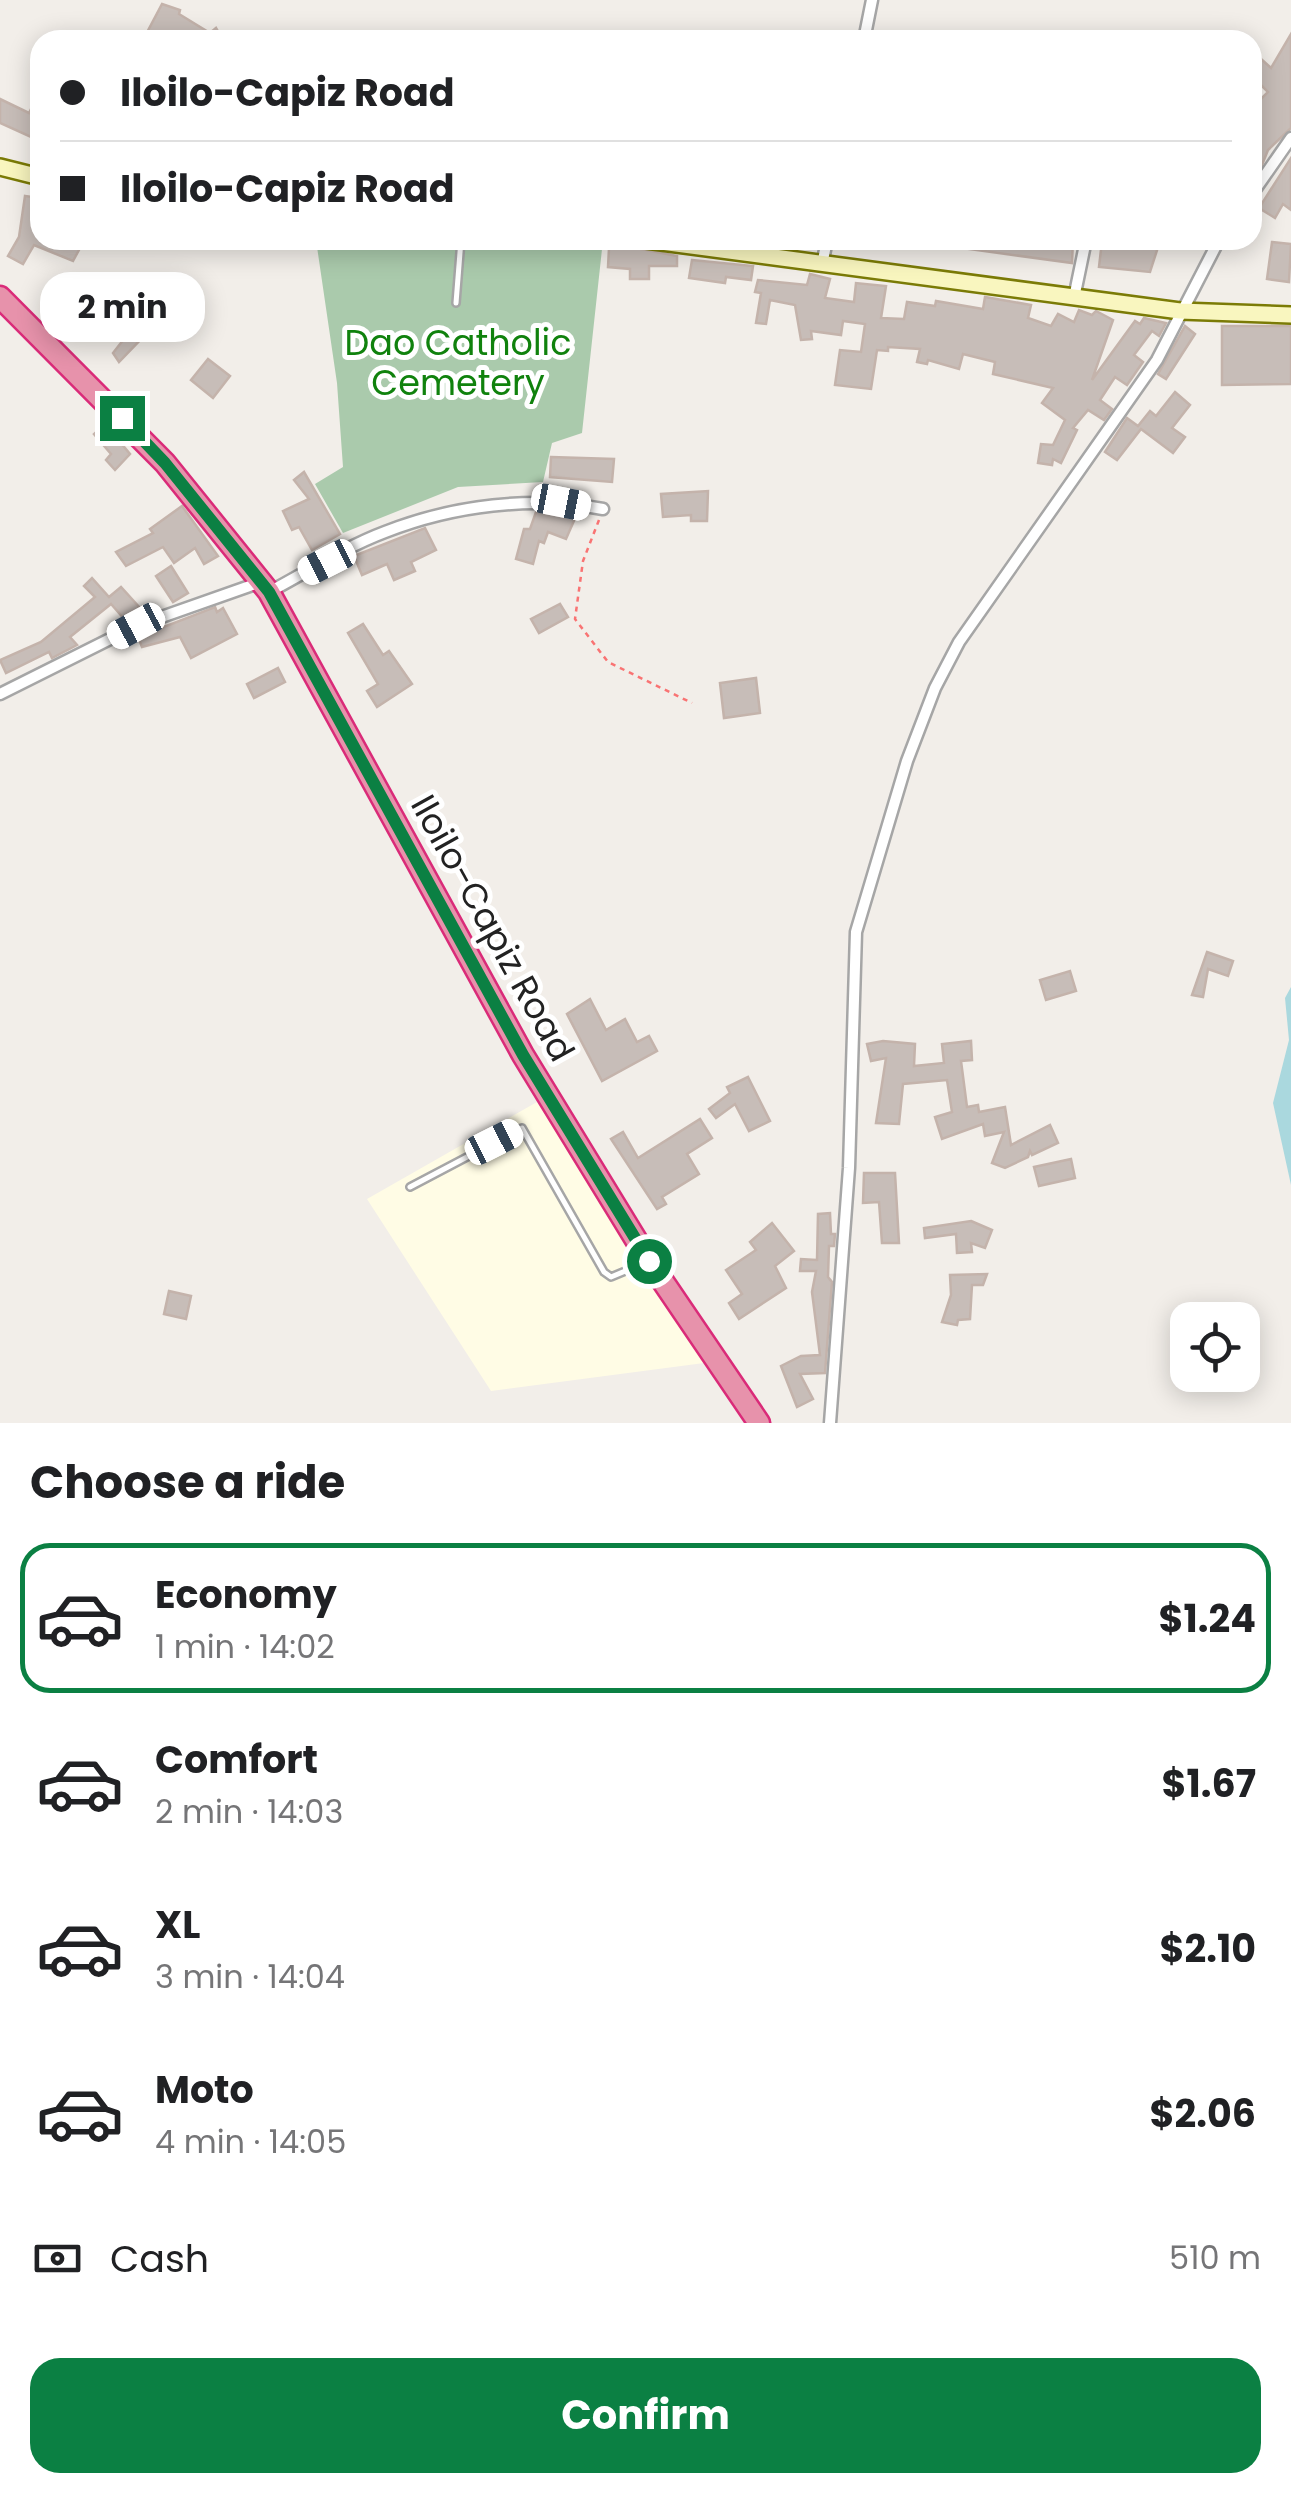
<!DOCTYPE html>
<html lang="en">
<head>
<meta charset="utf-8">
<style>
	body { margin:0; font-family:Poppins,sans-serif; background:#f2f2f2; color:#202124; height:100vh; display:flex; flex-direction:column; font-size:38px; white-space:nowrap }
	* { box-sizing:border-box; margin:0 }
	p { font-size:32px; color:#757577 }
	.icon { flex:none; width:55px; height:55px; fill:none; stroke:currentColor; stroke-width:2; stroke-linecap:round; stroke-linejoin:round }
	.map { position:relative; height:1423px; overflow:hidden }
	.sheet { display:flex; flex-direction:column; background:#fff; flex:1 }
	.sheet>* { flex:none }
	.guide { position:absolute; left:30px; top:30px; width:1232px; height:220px; border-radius:30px; box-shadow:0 5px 25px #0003; display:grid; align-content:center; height:220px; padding:0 30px; background:#fff }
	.tools { position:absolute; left:1170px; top:1302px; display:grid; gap:20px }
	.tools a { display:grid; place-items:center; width:90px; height:90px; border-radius:20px; background:#fff; box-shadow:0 5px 25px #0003; font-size:50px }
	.end { position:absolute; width:45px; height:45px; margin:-22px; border:12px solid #0b8043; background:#fff; box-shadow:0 0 0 5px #fff }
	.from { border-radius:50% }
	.bubble { position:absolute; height:70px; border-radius:30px; background:#fff; box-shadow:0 5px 25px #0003; font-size:32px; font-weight:700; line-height:70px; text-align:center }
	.car { position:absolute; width:30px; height:60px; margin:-30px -15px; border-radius:12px; box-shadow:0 0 8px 2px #0007; background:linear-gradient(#fff 24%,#345 0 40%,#fff 0 76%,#345 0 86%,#fff 0) }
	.guide b { display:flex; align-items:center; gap:35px; height:95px; font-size:38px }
	.guide b+b { border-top:2px solid #e0e0e0 }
	.guide i { width:25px; height:25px; background:#202124 }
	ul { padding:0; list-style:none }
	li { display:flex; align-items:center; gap:30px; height:150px; margin:0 20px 15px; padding:0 10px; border:5px solid transparent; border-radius:30px }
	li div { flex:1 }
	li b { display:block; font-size:38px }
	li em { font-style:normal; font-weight:700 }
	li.active { border-color:#0b8043 }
	li>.icon { width:90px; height:90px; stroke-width:1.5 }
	h2 { padding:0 30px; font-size:45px; line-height:120px }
	.pay { display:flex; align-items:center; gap:25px; height:110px; padding:0 30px; font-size:38px }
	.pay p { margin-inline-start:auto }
	.primary-button { display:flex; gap:20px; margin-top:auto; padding:20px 30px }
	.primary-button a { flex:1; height:115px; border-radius:30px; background:#0b8043; color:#fff; font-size:40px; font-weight:700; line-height:115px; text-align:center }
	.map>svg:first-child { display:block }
	.education { fill:#fffce5 }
	.cemetery { fill:#aacaac }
	.water { fill:#aad8de }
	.building { fill:#c7bdb8; stroke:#c4b3ab; stroke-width:2.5 }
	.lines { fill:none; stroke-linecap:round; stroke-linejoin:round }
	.lane-casing { stroke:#a6a6a6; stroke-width:10 }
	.street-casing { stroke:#a6a6a6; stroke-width:15 }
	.secondary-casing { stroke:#7b7b06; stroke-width:20 }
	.highway-casing { stroke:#da2b79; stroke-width:25 }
	.path { stroke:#f97373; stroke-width:2.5; stroke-dasharray:5 5; stroke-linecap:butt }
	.lane { stroke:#fff; stroke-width:5 }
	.street { stroke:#fff; stroke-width:10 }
	.secondary { stroke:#f9f6bf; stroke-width:15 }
	.highway { stroke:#e792ab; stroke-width:20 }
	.route { stroke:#0b8043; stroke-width:12 }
	.labels { text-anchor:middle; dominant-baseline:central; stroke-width:10; stroke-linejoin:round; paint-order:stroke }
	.park-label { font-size:35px; fill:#10820d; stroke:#fff }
	.street-label { font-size:35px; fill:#222; stroke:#fff }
</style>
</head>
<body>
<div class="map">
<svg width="1291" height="1423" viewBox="0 0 1291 1423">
	<rect width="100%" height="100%" fill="#f2eee9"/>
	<!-- education -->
	<path class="education" d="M537,1102L704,1363L491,1391L367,1199Z"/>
	<!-- cemetery -->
	<path class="cemetery" d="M316,240H603L582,433L552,443L543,482L458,487L343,533L315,484L343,467L337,383Z"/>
	<!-- water -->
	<path class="water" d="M1291,987V1185L1273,1103L1289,1040L1285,998Z"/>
	<!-- building -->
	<g class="building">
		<path d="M162,4L180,10L179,14L210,33L216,28L223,40H143Z"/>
		<path d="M1291,34V128L1268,150L1262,165L1252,154L1260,146L1252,139V108L1268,92L1252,76V66L1260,58L1271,68Z"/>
		<path d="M0,99L29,113L31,109L40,112V141L0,123Z"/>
		<path d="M1291,158V210L1283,204L1275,218L1259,208Z"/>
		<path d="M25,196L40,198V240H65L80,248L73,261L34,245L23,264L8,256L19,237Z"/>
		<path d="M948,240H1073L1072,263L947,246Z"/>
		<path d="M1146,240L1159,244L1150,272L1099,267L1102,241L1143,246Z"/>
		<path d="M1272,242L1291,244L1289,282L1267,279Z"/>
		<path d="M631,247L677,256V266H649V279H630V269L608,267L609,248Z"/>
		<path d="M692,260L753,266L751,280L726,277L725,283L689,278Z"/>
		<path d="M810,274L830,279L825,298L854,302L856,283L886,286L881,318L904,319L907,302L935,306L936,301L983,309L985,297L1031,305L1028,318L1051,326L1058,314L1074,322L1079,310L1092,315L1096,311L1113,320L1092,380L1135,321L1140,324L1144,318L1166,323L1159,336L1152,331L1134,355L1143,362L1127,385L1115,377L1100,400L1112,409L1104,420L1088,410L1073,428L1077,430L1061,463L1053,459L1052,465L1038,463L1041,444L1053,445L1065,420L1042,403L1053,388L993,374L995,362L963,354L959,369L928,360L927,364L917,362L920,349L888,347V351L877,350L871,389L835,385L840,350L861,352L865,324L843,321L841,335L811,331L812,339L801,340L795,305L770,300L766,324L756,323L761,293L755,292L758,280L807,285Z"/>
		<path d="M142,316L149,321L140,334L144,336L119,362L113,353Z"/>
		<path d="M1185,326L1195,334L1166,379L1158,374Z"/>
		<path d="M1222,326H1291V384L1222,385Z"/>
		<path d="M208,359L230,376L213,398L191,380Z"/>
		<path d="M1175,392L1190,405L1172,428L1185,437L1173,453L1141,429L1117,460L1105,452L1127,418L1138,426L1150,411L1156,416Z"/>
		<path d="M105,424L130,454L115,470L106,460L111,454L94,434Z"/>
		<path d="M551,457L614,459L612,482L550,477Z"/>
		<path d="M304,472L340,534L312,550L299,527L292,530L283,511L309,499L294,480Z"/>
		<path d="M708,491L707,521H691V515L663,517L661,494Z"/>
		<path d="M182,506L218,556L204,564L195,548L174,563L163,547L126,566L116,552L153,533L150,529Z"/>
		<path d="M536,512L577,514L566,539L548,532L544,543L539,541L533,564L516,559L524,529H530Z"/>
		<path d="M425,528L436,550L411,562L415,571L394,580L387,564L362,575L354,556Z"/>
		<path d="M171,566L188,593L173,602L156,576Z"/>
		<path d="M92,578L109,597L121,587L141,609L126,621L111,604L70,637L77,645L52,658L49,652L6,673L0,660L41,642L95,597L84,586Z"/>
		<path d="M560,604L568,617L539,633L531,619Z"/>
		<path d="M215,607L217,612L223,608L237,634L191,658L180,637L142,647L138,637Z"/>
		<path d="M363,624L383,655L389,651L412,684L377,707L367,691L378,684L348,633Z"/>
		<path d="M278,668L285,682L254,698L247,684Z"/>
		<path d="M756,678L760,713L724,718L720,683Z"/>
		<path d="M1207,952L1233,961L1228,976L1208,969L1203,997L1192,995Z"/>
		<path d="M1070,971L1076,991L1046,1000L1040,980Z"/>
		<path d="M590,999L606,1030L625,1019L637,1042L649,1036L657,1051L602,1081L567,1014Z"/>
		<path d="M883,1041L915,1044L914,1066L944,1063L942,1044L971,1041L972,1060L961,1061L967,1107L978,1105L979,1112L1005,1107L1011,1145L1050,1125L1058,1143L1032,1155L1030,1151L1028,1157L1005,1168L992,1163L1004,1132L985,1136L983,1124L942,1139L935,1117L952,1112L947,1080L903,1084L899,1124L876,1123L886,1058L871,1061L867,1044Z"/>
		<path d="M748,1077L770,1121L749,1131L735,1104L716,1118L709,1109L730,1093L727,1087Z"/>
		<path d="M700,1119L712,1138L687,1154L699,1174L662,1197L666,1204L657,1209L611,1139L623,1132L638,1158Z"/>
		<path d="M1071,1159L1075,1178L1039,1186L1034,1167Z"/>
		<path d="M864,1173H895L899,1243H882L879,1202L863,1203Z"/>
		<path d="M830,1213L831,1234H835L834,1246H829L828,1277L832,1282L825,1373L800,1374L813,1399L797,1407L781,1366L801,1356L820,1355L812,1292L816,1271H800L801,1259L817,1260L818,1214Z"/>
		<path d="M971,1221L992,1230L985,1248L971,1243L972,1252L957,1253L956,1234L925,1238L924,1228Z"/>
		<path d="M772,1223L794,1251L775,1266L786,1288L739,1319L729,1303L742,1294L726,1270L756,1250L750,1242Z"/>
		<path d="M987,1274L983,1285H972L970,1319L958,1320L957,1325L942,1322L951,1295L950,1275Z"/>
		<path d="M169,1291L191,1296L186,1319L164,1314Z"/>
	</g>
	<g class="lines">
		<!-- lane casing -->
		<g class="lane-casing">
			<g id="lane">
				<path d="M456,303L461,240"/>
				<path d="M410,1187L522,1128L604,1272L611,1277L642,1264"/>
			</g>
		</g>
		<!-- street casing -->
		<g class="street-casing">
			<g id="street">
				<path d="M864,40L872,0"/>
				<path d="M1252,194L1291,138"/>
				<path d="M822,265L827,240"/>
				<path d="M1074,298L1086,240"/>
				<path d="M269,592C307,572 345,547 385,532C454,505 531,496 603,509"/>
				<path d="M0,694L136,626L261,582"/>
				<path d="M830,1423L849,1168L856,932L907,761L935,688L959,642L1157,360L1219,240"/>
			</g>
		</g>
		<!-- secondary casing -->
		<g class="secondary-casing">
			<g id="secondary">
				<path d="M0,167L40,177"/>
				<path d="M646,240L1180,311L1291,315"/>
			</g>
		</g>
		<!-- highway casing -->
		<g class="highway-casing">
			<path id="highway" d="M0,297L165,463L269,592L523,1055L649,1261L759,1423"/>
		</g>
		<!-- path -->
		<path class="path" d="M599,520L583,561L575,619L608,662L692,703"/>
		<!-- lane -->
		<use href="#lane" class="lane"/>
		<!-- street -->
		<use href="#street" class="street"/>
		<!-- secondary -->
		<use href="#secondary" class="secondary"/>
		<!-- highway -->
		<use href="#highway" class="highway"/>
	</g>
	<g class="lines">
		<!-- route -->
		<path class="route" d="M122,418L165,463L269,592L523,1055L649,1261"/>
	</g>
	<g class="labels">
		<!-- park labels -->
		<g class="park-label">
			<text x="458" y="342">Dao Catholic<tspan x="458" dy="40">Cemetery</tspan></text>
		</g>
		<!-- street labels -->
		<g class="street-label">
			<text transform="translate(493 928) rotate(61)">Iloilo-Capiz Road</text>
		</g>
	</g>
</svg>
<div class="tools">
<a><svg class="icon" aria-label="locate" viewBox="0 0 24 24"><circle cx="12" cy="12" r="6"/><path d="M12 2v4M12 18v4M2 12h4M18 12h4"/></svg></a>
</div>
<i class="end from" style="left:649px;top:1261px"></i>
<i class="end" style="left:122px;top:418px"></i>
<div class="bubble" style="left:40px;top:272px;width:165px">2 min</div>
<i class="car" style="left:561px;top:502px;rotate:101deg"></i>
<i class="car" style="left:327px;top:562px;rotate:243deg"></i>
<i class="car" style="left:136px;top:626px;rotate:242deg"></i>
<i class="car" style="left:494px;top:1142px;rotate:63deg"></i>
<div class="guide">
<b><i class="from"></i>Iloilo-Capiz Road</b>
<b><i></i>Iloilo-Capiz Road</b>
</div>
</div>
<section class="sheet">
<h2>Choose a ride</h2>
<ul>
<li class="active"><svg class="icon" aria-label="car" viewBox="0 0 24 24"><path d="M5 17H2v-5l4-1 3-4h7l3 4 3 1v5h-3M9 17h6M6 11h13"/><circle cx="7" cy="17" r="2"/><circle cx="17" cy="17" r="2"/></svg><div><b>Economy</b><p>1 min · 14:02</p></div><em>$1.24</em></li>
<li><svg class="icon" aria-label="car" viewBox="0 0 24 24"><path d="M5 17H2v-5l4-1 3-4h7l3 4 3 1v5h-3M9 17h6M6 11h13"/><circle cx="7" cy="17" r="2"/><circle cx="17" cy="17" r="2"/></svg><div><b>Comfort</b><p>2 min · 14:03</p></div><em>$1.67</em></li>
<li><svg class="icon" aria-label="car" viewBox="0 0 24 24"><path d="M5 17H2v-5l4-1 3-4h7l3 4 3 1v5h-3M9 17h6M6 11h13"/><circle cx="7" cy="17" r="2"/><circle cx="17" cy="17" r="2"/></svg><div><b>XL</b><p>3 min · 14:04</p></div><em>$2.10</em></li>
<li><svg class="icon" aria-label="car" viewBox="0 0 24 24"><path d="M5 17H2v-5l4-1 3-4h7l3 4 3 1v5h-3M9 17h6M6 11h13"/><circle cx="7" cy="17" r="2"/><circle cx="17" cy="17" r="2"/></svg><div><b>Moto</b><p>4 min · 14:05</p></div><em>$2.06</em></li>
</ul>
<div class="pay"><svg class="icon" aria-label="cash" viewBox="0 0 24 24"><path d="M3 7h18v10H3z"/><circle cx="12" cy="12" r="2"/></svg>Cash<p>510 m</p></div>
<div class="primary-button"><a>Confirm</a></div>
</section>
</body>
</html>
